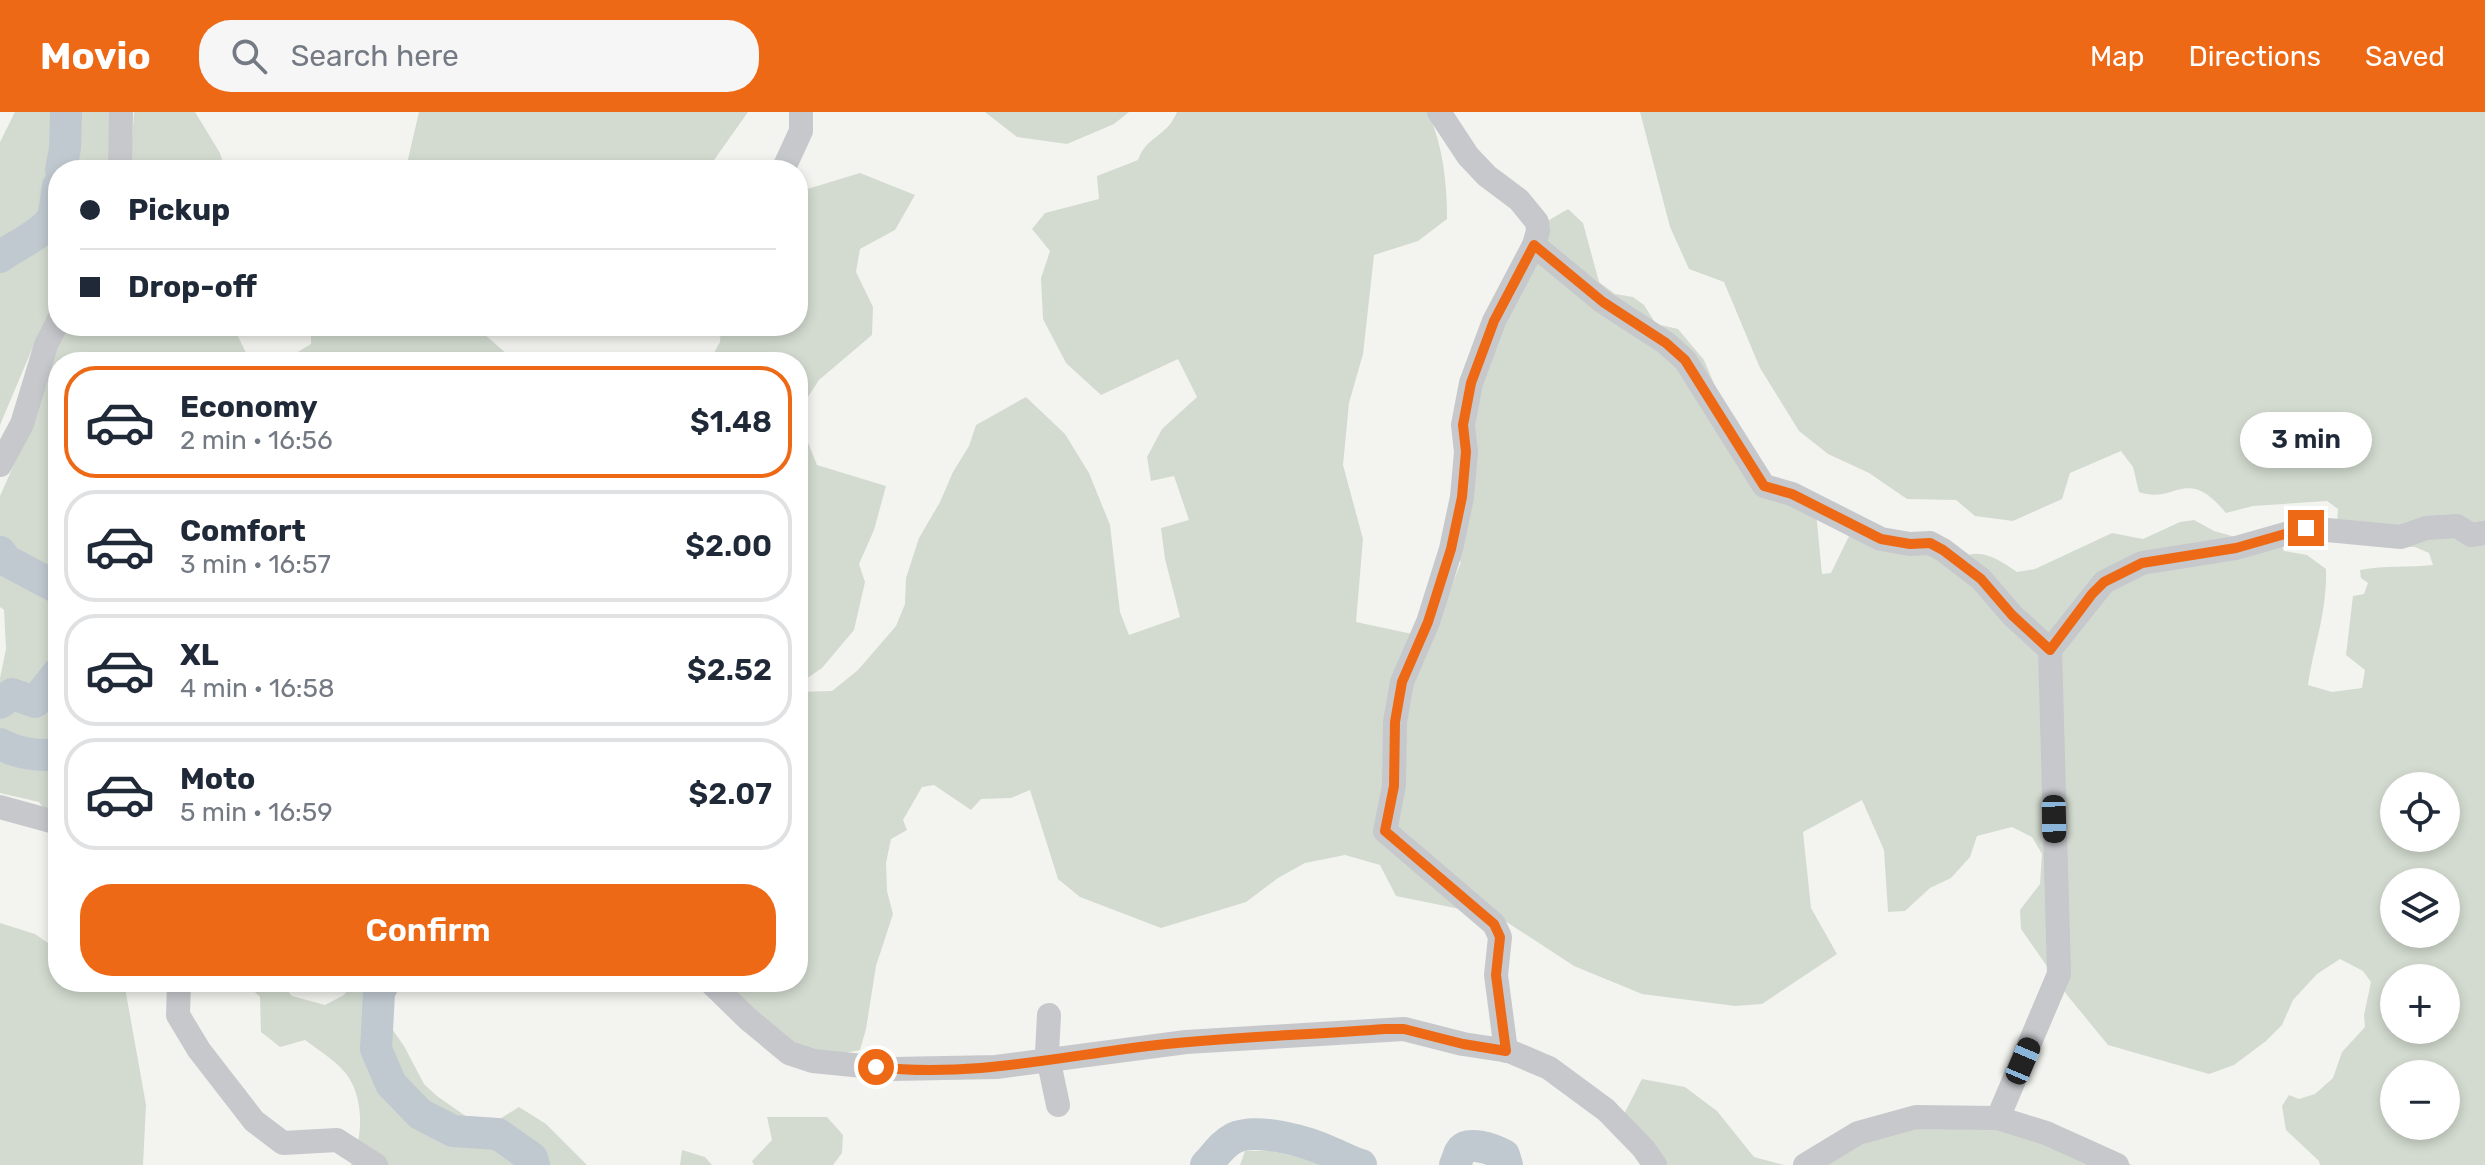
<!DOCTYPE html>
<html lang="en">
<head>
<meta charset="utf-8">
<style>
	body { margin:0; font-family:Rubik,sans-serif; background:#f6f6f7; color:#1f2937; height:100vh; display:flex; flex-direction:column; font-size:30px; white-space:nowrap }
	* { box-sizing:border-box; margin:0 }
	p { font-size:26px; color:#747a83 }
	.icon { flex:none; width:44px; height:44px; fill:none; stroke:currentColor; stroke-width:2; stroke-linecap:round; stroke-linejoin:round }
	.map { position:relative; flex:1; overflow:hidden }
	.side { position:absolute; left:48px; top:240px; width:760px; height:640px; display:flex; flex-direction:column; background:#fff; border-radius:32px; box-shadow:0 4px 12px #0003 }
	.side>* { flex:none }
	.hud { position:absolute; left:48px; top:48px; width:760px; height:176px; border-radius:32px; box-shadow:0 4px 12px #0003; display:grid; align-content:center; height:176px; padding:0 32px; background:#fff }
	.fabs { position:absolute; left:2380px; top:660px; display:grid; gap:16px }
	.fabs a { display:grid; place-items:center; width:80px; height:80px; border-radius:50%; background:#fff; box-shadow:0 4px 12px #0003; font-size:40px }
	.end { position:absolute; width:36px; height:36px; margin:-18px; border:10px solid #ee6915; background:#fff; box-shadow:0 0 0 4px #fff }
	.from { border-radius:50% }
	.bubble { position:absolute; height:56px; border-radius:28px; background:#fff; box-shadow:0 4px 12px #0003; font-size:26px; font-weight:600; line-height:56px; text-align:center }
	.car { position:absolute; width:24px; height:48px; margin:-24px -12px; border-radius:10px; box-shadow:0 0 6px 2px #0007; background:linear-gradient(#222 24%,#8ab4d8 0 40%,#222 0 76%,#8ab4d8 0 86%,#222 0) }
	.hud b { display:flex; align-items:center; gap:28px; height:76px; font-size:30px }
	.hud b+b { border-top:2px solid #e0e1e3 }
	.hud i { width:20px; height:20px; background:#1f2937 }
	ul { padding:14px 0 0; list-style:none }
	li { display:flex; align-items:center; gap:24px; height:112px; margin:0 16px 12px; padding:0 16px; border:4px solid #e0e1e3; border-radius:32px }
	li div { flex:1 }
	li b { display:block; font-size:30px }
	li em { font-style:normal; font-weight:600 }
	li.on { border-color:#ee6915 }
	li>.icon { width:72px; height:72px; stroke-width:1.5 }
	.action { display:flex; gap:16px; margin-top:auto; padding:16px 32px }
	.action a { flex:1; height:92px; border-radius:32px; background:#ee6915; color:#fff; font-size:32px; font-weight:600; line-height:92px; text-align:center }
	header { display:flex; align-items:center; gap:48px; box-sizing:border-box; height:112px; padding:0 40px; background:#ee6915; color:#fff }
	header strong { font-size:38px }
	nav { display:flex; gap:44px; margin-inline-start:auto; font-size:28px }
	.search { width:560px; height:72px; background:#f6f6f7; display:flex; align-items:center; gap:20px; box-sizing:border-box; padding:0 28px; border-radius:32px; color:#747a83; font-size:30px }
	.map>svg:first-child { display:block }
	.green { fill:#d3dbd0; fill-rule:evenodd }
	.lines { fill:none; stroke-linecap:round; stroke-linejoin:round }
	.river { stroke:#c0c9d0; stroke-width:32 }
	.minor { stroke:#c6c8cc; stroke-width:24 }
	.route { stroke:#ee6915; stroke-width:10 }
</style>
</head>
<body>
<header>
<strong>Movio</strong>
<div class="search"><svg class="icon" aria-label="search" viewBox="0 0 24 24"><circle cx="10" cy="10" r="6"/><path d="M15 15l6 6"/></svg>Search here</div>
<nav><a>Map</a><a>Directions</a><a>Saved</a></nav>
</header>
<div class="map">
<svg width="2485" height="1053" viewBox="0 0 2485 1053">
	<rect width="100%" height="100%" fill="#f3f4ef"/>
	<!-- green -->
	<g class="green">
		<path d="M15,0H110V58H58V187L35,230L0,313V30Z"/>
		<path d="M134,0H195L220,41L225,58H130Z"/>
		<path d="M419,0H748L707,58H368L376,52L406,56Z"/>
		<path d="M985,0H1129L1114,12L1067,32L1017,25Z"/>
		<path d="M1177,0H1428C1443,34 1447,70 1447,107L1418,129L1374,143L1363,242L1349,291L1343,353L1363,427L1356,510L1431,526L1461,450L1456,447L1475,285L1544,111L1568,97L1583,111L1599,170L1615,182L1633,185L1644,193L1656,212L1678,217L1704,248L1720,286L1772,366L1816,400L1822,462L1831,461L1850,422L1968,443C1986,438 2002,450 2017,460L2035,457L2112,421L2143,427L2180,410L2194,408L2214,419L2239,426L2280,429L2284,439L2307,443L2326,457C2327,502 2314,531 2308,573L2332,580L2362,576L2365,558L2346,543L2353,484L2364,482L2368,471L2361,466L2360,458C2384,453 2409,456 2433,453L2429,441L2415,435L2386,434L2337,411L2338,397L2327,389L2253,394L2226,401C2186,352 2176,393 2139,380L2133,355L2121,339L2070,361L2062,387L2013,409L1975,404L1956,388L1907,387L1869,361L1828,342L1799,319L1760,256L1724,170L1689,157L1670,115L1640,0H2485V1053H2320L2319,1049L2286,1018L2282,994L2289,983L2299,987L2315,982L2333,966L2342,940L2365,915L2364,903L2371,870L2363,859L2340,847L2317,862L2293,888L2282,913L2266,929L2234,953L2209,962L2108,933L2067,883L2021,817L2020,798L2040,772L2042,742L2032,725L2012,715L1977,724L1970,745L1951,766L1930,776L1905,799L1888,800L1884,738L1862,688L1803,720L1811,796L1837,842L1762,892L1735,894L1642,882L1574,854L1499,805L1396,784L1380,753L1345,743L1305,751L1278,766L1246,790L1161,816L1080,785L1058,767L1030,678L1011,686L981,687L971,698L934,673L922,675L903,708L907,718L891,727L886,751L887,779L893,802L876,854L866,917L860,938C792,954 766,912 722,870H798V580L832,579L858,558L896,514L905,492L906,466L919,426L940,390L953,360L969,334L976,313L1026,285L1065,322L1089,361L1110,413L1120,500L1129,523L1180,505L1165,447L1161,416L1189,408L1174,364L1151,369L1147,345L1162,317L1197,285L1178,247L1101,283L1066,251L1043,207L1041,166L1050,139L1032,117L1045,101L1099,87L1097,64L1138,48C1147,23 1166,26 1177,0ZM2394,674H2446V726H2394ZM2394,770H2446V822H2394ZM2394,866H2446V918H2394ZM2394,962H2446V1014H2394Z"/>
		<path d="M860,61L915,83L895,118L860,137L856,160L873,195L872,223L819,268L798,300V250H709L720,230L721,214H798V84L804,78Z"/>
		<path d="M67,214H233L248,245L259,250H58V717L39,690L0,681V566L6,537L4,498L0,495V384L30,316L46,262Z"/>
		<path d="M311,214H475L516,250H281L311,232Z"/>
		<path d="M798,306L817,353L886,374L874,418L859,452L865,470L854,518L822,556L803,569L798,578Z"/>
		<path d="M0,811L35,822L58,838V870H124L146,993L143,1053H0Z"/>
		<path d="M245,870H280L292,884L325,893L344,883L353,870H384L385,907L404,934L424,972L437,984L467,1005L498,1008L519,995L546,1012L587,1053H351C364,1025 365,979 341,956C330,945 317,937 305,928L280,935L261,920L260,885Z"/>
		<path d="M1642,967L1685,975L1717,999L1754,1045L1784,1053H1662L1622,1006Z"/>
		<path d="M767,1005H827L843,1023L842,1041L833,1053H754L752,1049L772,1028Z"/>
		<path d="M1966,1010L2107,1042L2132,1053H1814L1841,1038L1917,1011Z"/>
		<path d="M682,1038L705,1045L712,1053H680Z"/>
		<path d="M1245,1039H1271L1330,1053H1240Z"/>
	</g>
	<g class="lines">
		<!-- river -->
		<g class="river">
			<path d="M61,58L65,36L66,0"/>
			<path d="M0,145C14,134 44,122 52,106C56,98 56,84 58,74"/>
			<path d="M0,440L7,449L58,476"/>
			<path d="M0,591L12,582L35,590L58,561"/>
			<path d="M0,632C16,641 40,645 58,642"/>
			<path d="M384,870L379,881L376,937L391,972L420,1002L453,1019L498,1022L532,1046L534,1053"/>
			<path d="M1206,1053C1215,1044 1222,1032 1234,1026C1257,1015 1309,1030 1332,1041C1343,1045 1350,1050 1361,1053"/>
			<path d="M1455,1053C1457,1049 1458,1044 1460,1040C1467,1027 1494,1038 1504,1043L1507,1053"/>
		</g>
		<!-- minor -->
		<g class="minor">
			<path d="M1439,0L1468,44L1487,64L1519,88L1537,110L1538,119L1534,133L1494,209L1471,271L1463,313L1466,340L1462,385L1451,437L1428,510L1402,570L1395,610L1394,674L1385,719L1494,812L1500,825L1496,863L1506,939"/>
			<path d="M120,58L121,0"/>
			<path d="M783,58L801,19V0"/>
			<path d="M1534,133L1603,190L1666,231L1685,248L1764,374L1792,382L1881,427L1910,432L1930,431L1943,438L1981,467L2012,503L2050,538L2059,862L1998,1006"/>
			<path d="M0,353L22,312L46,233L58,209"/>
			<path d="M2050,538L2104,470L2142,451L2236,436L2306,416L2401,425L2426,416L2457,414L2471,423L2485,421"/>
			<path d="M0,695L58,711"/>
			<path d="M179,870L178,903L199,938L254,1009L283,1031L337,1028L376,1053"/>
			<path d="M710,870L748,907L789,941L813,949L893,957L996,955L1186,930L1404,917L1463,932L1509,939L1549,956L1606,998L1643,1036L1655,1053"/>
			<path d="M1049,903L1047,941L1058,993"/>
			<path d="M1805,1053L1858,1021L1916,1005L1998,1006L2046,1021L2117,1053"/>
		</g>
	</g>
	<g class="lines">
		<!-- route -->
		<path class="route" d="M876,955C968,966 1058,945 1148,934C1227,925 1306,923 1385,917H1404L1463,932L1506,939L1496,863L1500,825L1494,812L1385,719L1394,674L1395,610L1402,570L1428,510L1451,437L1462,385L1466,340L1463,313L1471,271L1494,209L1534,133L1603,190L1666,231L1685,248L1764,374L1792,382L1881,427L1910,432L1930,431L1943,438L1981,467L2012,503L2050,538L2092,482L2104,470L2142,451L2236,436L2306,416"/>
	</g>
</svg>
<div class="fabs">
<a><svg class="icon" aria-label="locate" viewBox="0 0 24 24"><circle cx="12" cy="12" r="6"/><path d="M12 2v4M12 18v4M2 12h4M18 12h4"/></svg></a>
<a><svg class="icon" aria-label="layers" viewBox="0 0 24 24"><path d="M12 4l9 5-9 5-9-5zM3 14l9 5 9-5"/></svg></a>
<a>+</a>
<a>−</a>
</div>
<i class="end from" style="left:876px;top:955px"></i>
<i class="end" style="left:2306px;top:416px"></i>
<div class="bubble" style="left:2240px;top:300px;width:132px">3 min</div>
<i class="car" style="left:2054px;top:707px;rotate:179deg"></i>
<i class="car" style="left:2023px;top:949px;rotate:23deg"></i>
<div class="hud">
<b><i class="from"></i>Pickup</b>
<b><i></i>Drop-off</b>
</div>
<section class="side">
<ul>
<li class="on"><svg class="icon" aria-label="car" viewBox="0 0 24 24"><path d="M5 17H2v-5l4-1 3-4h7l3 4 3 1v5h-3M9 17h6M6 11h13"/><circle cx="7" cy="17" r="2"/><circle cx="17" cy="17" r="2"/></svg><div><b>Economy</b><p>2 min · 16:56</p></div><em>$1.48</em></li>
<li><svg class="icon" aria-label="car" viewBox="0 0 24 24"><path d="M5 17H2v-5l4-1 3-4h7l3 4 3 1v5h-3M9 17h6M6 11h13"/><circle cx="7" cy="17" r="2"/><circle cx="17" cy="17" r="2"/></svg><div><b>Comfort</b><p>3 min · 16:57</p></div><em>$2.00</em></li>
<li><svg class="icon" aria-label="car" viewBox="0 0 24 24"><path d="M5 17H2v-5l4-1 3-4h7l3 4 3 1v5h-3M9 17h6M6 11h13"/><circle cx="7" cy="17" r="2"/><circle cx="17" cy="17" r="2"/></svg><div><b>XL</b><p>4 min · 16:58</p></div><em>$2.52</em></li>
<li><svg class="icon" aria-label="car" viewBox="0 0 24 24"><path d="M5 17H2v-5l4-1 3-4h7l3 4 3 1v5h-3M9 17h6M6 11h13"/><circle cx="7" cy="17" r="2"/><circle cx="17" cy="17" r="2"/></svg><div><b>Moto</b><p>5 min · 16:59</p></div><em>$2.07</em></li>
</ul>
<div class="action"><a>Confirm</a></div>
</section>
</div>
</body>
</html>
